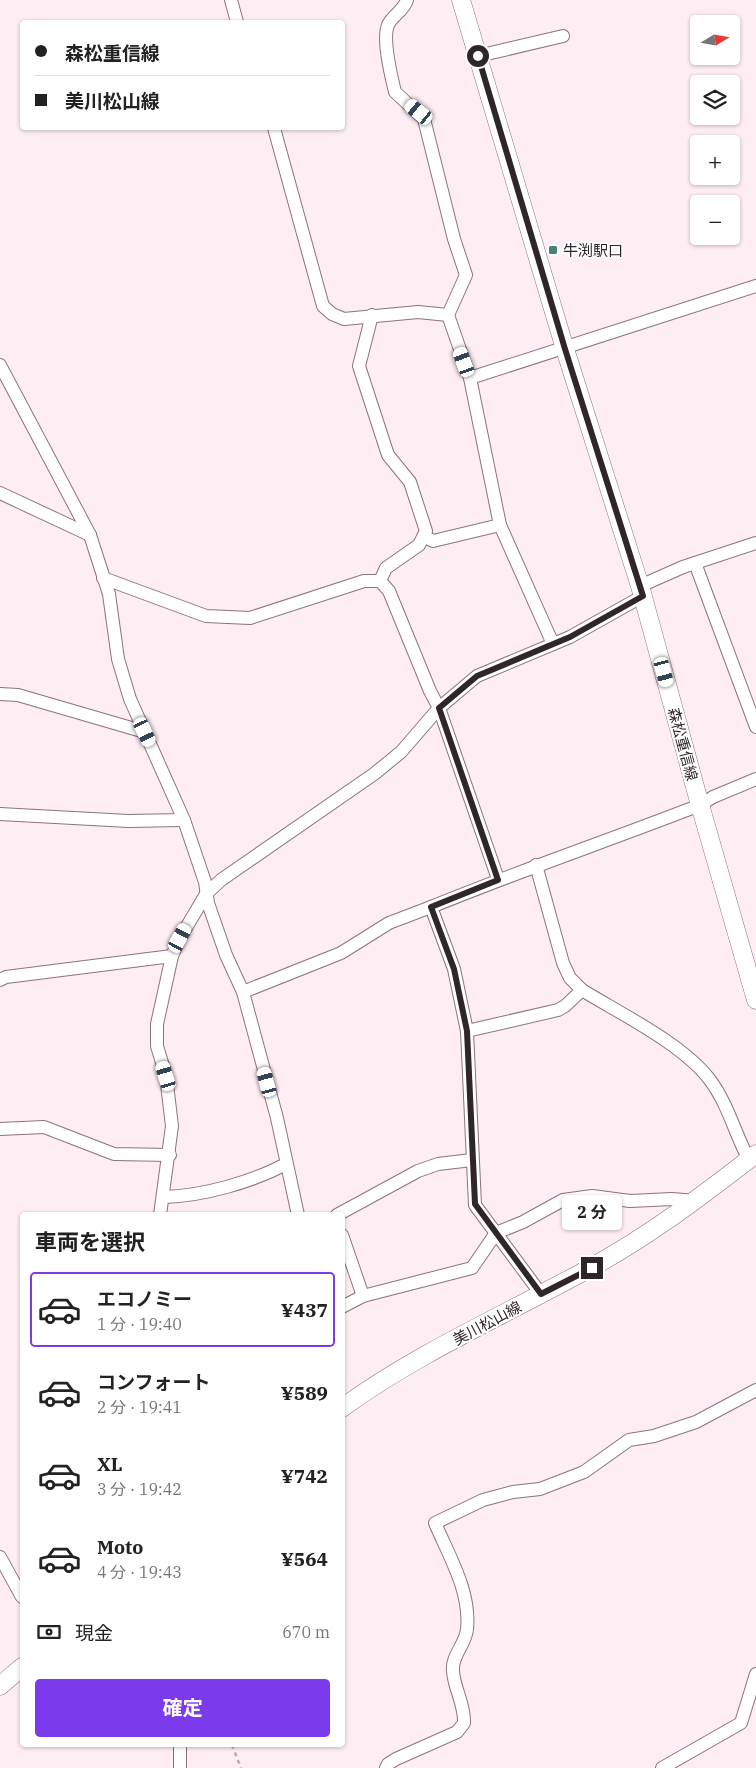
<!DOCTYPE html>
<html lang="ja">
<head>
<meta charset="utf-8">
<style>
	body { margin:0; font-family:"IBM Plex Serif","Noto Sans JP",serif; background:#f2f2f2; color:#222; height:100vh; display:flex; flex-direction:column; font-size:19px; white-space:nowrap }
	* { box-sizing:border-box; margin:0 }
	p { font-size:16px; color:#767676 }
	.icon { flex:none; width:28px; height:28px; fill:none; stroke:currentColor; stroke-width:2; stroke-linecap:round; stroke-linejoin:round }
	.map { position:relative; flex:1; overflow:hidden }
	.panel { position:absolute; left:20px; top:1212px; width:325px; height:535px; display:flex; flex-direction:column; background:#fff; border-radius:5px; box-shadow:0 1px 4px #0004 }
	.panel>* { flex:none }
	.guide { position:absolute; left:20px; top:20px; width:325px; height:110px; border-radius:5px; box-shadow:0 1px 4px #0004; display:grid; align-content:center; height:110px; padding:0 15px; background:#fff }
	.needle { width:32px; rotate:79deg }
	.fabs { position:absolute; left:690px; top:15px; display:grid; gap:10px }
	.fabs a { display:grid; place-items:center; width:50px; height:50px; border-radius:5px; background:#fff; box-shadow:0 1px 4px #0004; font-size:25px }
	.end { position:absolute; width:22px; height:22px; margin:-11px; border:6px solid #30252a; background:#fff; box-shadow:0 0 0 2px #fff }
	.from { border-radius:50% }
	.bubble { position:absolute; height:35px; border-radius:5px; background:#fff; box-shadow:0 1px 4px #0004; font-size:16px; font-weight:700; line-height:35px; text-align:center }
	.car { position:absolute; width:15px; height:30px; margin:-15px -8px; border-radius:6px; box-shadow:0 0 4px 1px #0007; background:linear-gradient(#fff 24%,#345 0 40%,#fff 0 76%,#345 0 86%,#fff 0) }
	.guide b { display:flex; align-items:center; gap:18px; height:48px; font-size:19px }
	.guide b+b { border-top:1px solid #e0e0e0 }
	.guide i { width:12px; height:12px; background:#222 }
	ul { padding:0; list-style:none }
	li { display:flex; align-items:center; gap:15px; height:75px; margin:0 10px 8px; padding:0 5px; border:2px solid transparent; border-radius:5px }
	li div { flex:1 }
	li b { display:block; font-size:19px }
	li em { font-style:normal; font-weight:700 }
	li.selected { border-color:#7c3aed }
	li>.icon { width:45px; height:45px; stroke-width:1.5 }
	h2 { padding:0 15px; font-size:22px; line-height:60px }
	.pay { display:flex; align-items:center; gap:12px; height:55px; padding:0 15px; font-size:19px }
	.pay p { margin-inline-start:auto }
	.button { display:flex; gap:10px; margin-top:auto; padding:10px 15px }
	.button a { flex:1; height:58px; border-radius:5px; background:#7c3aed; color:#fff; font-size:20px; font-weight:700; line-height:58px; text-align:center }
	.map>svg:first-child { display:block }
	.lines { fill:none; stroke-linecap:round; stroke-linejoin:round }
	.minor-casing { stroke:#8c737d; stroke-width:14 }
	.secondary-casing { stroke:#8c737d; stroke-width:19 }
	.path { stroke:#baabb1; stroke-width:2.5; stroke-dasharray:4 4; stroke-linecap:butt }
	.minor { stroke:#fff; stroke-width:12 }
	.secondary { stroke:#fff; stroke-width:18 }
	.route { stroke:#30252a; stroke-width:6 }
	.poi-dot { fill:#428475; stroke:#fff; stroke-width:2 }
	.labels { text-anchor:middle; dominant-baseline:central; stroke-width:4; stroke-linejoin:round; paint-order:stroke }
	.poi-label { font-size:15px; fill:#30252a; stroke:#fff; text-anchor:start }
	.street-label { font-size:15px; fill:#30252a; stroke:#fff }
</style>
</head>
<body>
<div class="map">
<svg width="756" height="1768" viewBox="0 0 756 1768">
	<rect width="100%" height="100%" fill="#feedf3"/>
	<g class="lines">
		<!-- minor casing -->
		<g class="minor-casing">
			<g id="minor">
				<path d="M231,0L237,22"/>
				<path d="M407,0C403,12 393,14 388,25C382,40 391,75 395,92L424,119L454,239L466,275L448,315L470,378L500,525L553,644"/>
				<path d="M478,56L563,36"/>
				<path d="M274,128L323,306L332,314L344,319L418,312L448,315"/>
				<path d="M372,315L359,366L388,455L410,482L426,531L419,545L386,568L380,581"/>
				<path d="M0,365L90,535L109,594L118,659L130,699L184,820L205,882L208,903L226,955L243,992L277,1118L298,1215"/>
				<path d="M470,378L756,286"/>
				<path d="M0,493L90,535"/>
				<path d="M425,537L433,541L500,525"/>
				<path d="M695,563L756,727"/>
				<path d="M103,578L206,616L250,618L364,581H380L389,591L430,691L439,708L498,879"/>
				<path d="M640,586L683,567L756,543"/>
				<path d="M0,694L18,695L145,732"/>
				<path d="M0,814L128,821L184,820"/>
				<path d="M536,865L563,963L570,978L582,990C621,1014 683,1044 710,1080C728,1104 735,1134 749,1160"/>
				<path d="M0,980L6,977L172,956"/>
				<path d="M243,992L341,953L389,923L431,907"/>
				<path d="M467,1031L558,1010L565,1006L582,990"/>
				<path d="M0,1129L44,1127L114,1154L170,1155"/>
				<path d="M164,1197C203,1196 252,1182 286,1164"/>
				<path d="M160,1215L172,1126L166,1076L157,1046V1024L172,956L180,938L206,894L221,880L374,774L401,752L439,708L477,676L570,637L643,596"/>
				<path d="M337,1215L418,1171L438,1164L472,1160"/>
				<path d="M342,1235L363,1296"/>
				<path d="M541,1294L475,1205L467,1031L454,969L431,907C519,871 610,840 700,805L713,797L756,779"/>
				<path d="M342,1307L363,1296L472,1268L496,1233L523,1222L563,1200L592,1196L630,1201L672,1199L695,1201"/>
				<path d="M0,1557L22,1597"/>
				<path d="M180,1768V1745"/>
				<path d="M386,1768L388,1764L396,1759L457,1732L464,1723C465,1704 454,1689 453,1671C451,1656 466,1644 467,1629C471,1592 449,1556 435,1523L483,1500L513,1492L540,1489L584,1472L629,1440L654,1436L696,1422L756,1390"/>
				<path d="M662,1768L741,1723L756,1674"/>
			</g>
		</g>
		<!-- secondary casing -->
		<g class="secondary-casing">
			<g id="secondary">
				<path d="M461,0L565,349L640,586L700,805L756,1000"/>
				<path d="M342,1408C419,1352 507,1314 590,1268C649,1236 703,1195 756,1154"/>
				<path d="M0,1686L22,1667"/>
			</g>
		</g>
		<!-- path -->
		<path class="path" d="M232,1745L241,1768"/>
		<!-- minor -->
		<use href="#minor" class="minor"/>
		<!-- secondary -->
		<use href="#secondary" class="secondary"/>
	</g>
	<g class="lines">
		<!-- route -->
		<path class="route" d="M478,56L565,349L643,596L570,637L477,676L439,708L498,880L431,907L454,969L467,1031L475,1204L541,1294L592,1268"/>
	</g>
	<!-- markers -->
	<rect class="poi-dot" x="548" y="245" width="10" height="10" rx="2.5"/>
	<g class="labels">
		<!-- poi labels -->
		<g class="poi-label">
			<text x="563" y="250">牛渕駅口</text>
		</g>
		<!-- street labels -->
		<g class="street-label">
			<text transform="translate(683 744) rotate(75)">森松重信線</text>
			<text transform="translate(487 1323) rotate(-28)">美川松山線</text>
		</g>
	</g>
</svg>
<div class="fabs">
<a><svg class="needle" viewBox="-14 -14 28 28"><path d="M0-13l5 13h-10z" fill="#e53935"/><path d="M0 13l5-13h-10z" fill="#767676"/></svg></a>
<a><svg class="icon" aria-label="layers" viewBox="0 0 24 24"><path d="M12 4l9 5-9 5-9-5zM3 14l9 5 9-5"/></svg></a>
<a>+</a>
<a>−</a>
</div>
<i class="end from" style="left:478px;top:56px"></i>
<i class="end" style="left:592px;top:1268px"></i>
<div class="bubble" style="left:562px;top:1195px;width:60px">2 分</div>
<i class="car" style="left:419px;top:112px;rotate:309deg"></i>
<i class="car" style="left:464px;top:362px;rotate:340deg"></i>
<i class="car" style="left:664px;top:672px;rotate:165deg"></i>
<i class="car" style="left:145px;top:732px;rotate:155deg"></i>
<i class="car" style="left:180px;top:938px;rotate:28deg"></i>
<i class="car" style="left:166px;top:1076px;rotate:343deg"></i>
<i class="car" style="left:267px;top:1082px;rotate:345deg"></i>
<div class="guide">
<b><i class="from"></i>森松重信線</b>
<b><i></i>美川松山線</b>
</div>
<section class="panel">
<h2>車両を選択</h2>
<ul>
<li class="selected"><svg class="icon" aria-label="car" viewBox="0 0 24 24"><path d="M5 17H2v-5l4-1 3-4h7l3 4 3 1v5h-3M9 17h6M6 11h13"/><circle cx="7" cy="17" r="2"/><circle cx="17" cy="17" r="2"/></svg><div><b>エコノミー</b><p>1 分 · 19:40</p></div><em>¥437</em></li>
<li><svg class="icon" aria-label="car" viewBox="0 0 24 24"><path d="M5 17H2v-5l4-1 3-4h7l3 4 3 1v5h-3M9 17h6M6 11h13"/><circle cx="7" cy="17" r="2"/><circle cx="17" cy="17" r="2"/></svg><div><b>コンフォート</b><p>2 分 · 19:41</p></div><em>¥589</em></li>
<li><svg class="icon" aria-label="car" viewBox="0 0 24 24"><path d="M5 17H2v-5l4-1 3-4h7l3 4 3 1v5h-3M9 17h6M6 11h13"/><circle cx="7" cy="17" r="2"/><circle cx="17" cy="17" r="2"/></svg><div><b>XL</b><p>3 分 · 19:42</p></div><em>¥742</em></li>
<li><svg class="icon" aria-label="car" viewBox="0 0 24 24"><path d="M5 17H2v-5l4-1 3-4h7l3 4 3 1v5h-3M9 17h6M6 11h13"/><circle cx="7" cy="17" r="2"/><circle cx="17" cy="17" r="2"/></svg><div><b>Moto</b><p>4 分 · 19:43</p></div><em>¥564</em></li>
</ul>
<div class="pay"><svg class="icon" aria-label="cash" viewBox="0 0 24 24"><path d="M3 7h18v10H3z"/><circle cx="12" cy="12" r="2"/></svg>現金<p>670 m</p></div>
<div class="button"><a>確定</a></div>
</section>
</div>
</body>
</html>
